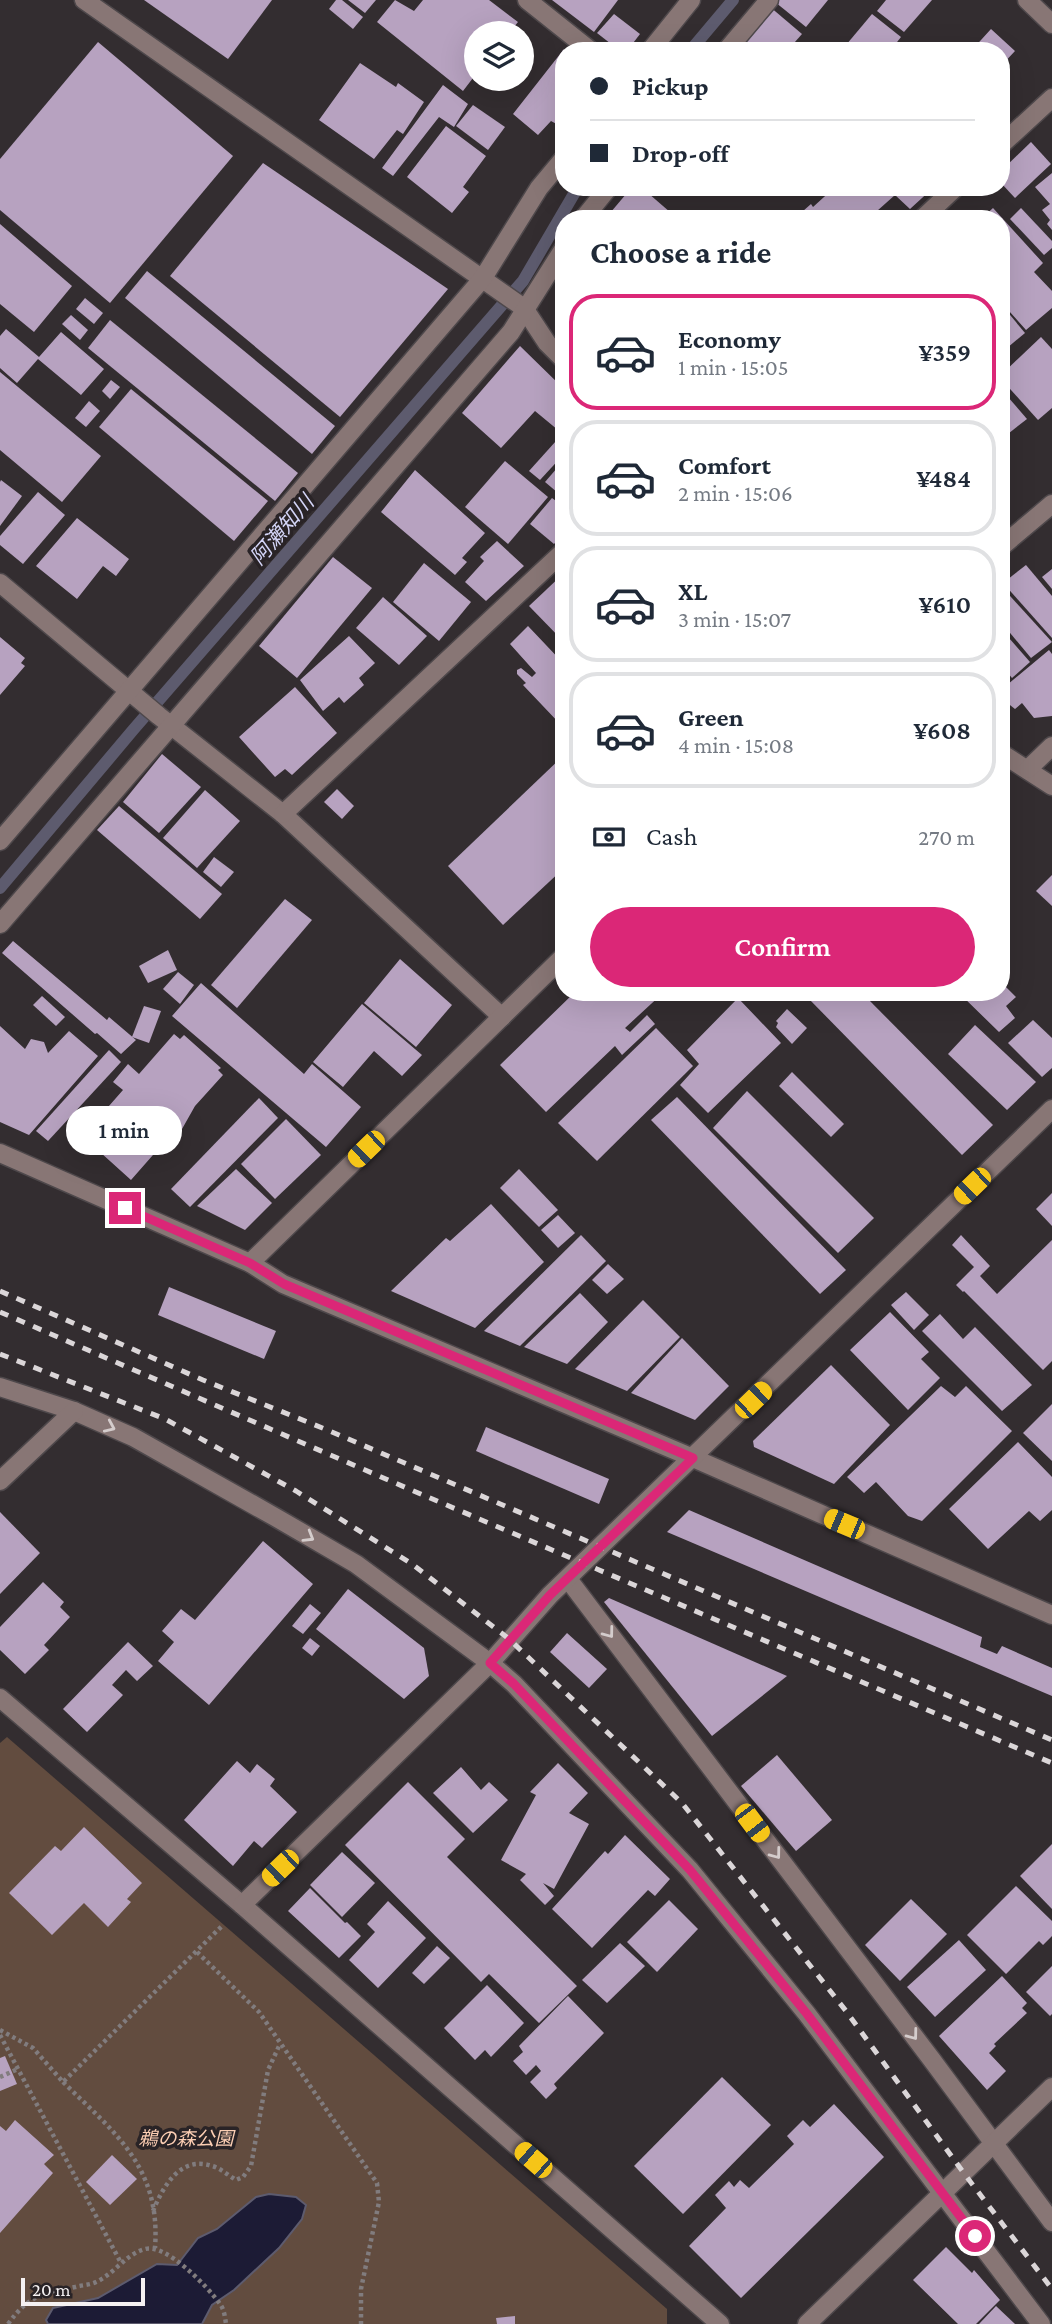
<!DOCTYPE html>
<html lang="en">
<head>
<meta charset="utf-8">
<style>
	body { margin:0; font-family:"Crimson Pro","Noto Sans JP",serif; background:#f6f6f7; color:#1f2937; height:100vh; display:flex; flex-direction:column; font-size:26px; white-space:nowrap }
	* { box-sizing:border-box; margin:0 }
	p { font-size:23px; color:#747a83 }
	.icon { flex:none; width:38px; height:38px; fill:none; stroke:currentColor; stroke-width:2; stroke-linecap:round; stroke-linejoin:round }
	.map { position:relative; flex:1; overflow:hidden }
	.panel { position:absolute; left:555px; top:210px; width:455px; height:791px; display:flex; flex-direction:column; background:#fff; border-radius:28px; box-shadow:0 7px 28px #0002 }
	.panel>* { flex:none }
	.hud { position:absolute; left:555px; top:42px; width:455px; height:154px; border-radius:28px; box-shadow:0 7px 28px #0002; display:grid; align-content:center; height:154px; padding:0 35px; background:#fff }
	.fabs { position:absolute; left:464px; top:21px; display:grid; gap:14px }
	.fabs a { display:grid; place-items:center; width:70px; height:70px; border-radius:50%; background:#fff; box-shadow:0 7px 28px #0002; font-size:35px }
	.scale { position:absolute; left:21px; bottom:18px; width:124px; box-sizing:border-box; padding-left:7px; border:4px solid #f5f1f2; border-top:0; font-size:19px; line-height:24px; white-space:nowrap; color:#f5f1f2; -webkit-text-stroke:5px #292326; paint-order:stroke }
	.end { position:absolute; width:32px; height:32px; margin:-16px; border:9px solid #db2777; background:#fff; box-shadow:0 0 0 4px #fff }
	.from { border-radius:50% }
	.bubble { position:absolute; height:49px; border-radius:24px; background:#fff; box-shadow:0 7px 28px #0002; font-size:23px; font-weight:600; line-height:49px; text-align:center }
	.car { position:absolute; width:21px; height:42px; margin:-21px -10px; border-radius:9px; box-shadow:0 0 5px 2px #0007; background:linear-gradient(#f5c518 24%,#345 0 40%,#f5c518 0 76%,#345 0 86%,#f5c518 0) }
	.hud b { display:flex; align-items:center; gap:24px; height:66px; font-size:26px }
	.hud b+b { border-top:2px solid #e0e1e3 }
	.hud i { width:18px; height:18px; background:#1f2937 }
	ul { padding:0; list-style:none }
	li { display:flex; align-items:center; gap:21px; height:116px; margin:0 14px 10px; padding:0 21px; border:4px solid #e0e1e3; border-radius:28px }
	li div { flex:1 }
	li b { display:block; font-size:26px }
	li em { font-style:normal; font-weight:600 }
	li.selected { border-color:#db2777 }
	li>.icon { width:63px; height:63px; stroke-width:1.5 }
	h2 { padding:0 35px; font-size:32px; line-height:84px }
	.pay { display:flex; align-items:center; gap:18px; height:77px; padding:0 35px; font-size:26px }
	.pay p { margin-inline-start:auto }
	.button { display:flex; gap:14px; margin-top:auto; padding:14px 35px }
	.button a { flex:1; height:80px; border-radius:42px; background:#db2777; color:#fff; font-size:28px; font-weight:600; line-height:80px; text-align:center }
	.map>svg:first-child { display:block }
	.green { fill:#624c3f }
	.water { fill:#1c1b35; stroke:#5d5b6e; stroke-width:2 }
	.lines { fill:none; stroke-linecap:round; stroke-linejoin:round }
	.stream { stroke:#5d5b6e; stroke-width:12 }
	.building { fill:#b7a2c0 }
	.minor-casing { stroke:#4e484b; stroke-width:21 }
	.path { stroke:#817c7e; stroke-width:4.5; stroke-dasharray:3.5 3.5; stroke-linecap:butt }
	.minor { stroke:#887675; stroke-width:18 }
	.rail { stroke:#dbd6d8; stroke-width:5; stroke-dasharray:9 9; stroke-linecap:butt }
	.oneway { stroke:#d4cccc }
	.route { stroke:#db2777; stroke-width:9 }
	.labels { text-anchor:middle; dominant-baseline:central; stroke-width:7; stroke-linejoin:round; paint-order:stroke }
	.park-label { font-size:19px; font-style:italic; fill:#fcceb3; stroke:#292326 }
	.water-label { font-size:21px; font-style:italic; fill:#d3d4f6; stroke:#292326 }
</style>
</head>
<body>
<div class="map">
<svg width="1052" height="2324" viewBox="0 0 1052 2324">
	<rect width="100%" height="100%" fill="#332d30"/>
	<!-- green -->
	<path class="green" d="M7,1737L667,2309V2324H0V1743Z"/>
	<!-- water -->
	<path class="water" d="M269,2194L296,2197L306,2205L302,2219L279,2248L234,2290L212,2305L202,2324H48L46,2320L53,2308L98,2298L157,2264L177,2265L198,2238L217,2229L256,2197Z"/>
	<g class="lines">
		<!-- stream -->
		<g class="stream">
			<path d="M690,51L733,0"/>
			<path d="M0,888L133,730L523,281L578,187"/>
		</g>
	</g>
	<!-- building -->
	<g class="building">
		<path d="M144,0H272L228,59Z"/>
		<path d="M336,0H342L363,17L353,29L329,9Z"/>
		<path d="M348,0H376L365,13Z"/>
		<path d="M395,0L414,11L423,0H489L518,22L509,33H476V74L463,91L377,22Z"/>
		<path d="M552,0H618L594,32Z"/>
		<path d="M777,0H828L806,27L775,2Z"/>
		<path d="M886,0H932L904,32L877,11Z"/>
		<path d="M769,6L802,34L787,51H752L740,41Z"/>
		<path d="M614,14L640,34L627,51H620L597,33Z"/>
		<path d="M872,14L901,37L890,51H841Z"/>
		<path d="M991,29L1015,51L1001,66V51H971Z"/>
		<path d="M98,42L233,156L110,303L0,210V159Z"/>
		<path d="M564,49V125L562,127L551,121L538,135L513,114Z"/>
		<path d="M360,63L396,87L398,83L424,102L403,134L397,130L374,159L319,120Z"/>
		<path d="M443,85L468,104L454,127L439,117L393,176L382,168Z"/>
		<path d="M473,105L505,127L488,150L456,126Z"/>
		<path d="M446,126L486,156L463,187L469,192L452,213L407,177Z"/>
		<path d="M1031,142L1051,164L1015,198L1001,183V171Z"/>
		<path d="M263,163L448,289L340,417L170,276Z"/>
		<path d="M1052,173V230L1047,224L1050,220L1042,210L1050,204L1035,187Z"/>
		<path d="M632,187H641L678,219H605Z"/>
		<path d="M835,187H934L910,209L895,195L868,219H794L811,204L813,207Z"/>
		<path d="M993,208L1043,263L1034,272L1052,291V308L1026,330L1001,302V219H981Z"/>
		<path d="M1021,208L1052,241V248L1044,255L1010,219Z"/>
		<path d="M0,224L72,286L34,332L0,304Z"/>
		<path d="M147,271L335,426L312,454L125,298Z"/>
		<path d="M564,275V292L555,285Z"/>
		<path d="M85,298L103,313L94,324L76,309Z"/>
		<path d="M1001,304L1025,333L1001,353Z"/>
		<path d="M71,315L88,330L80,340L62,324Z"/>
		<path d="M110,320L298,473L275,501L88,348Z"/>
		<path d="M6,329L39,357L61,332L104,369L81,395L38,359L17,383L0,368V336Z"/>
		<path d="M1041,337L1052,349V408L1038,420L1001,379V375Z"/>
		<path d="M520,346L564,389V435L535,411L501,448L462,413Z"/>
		<path d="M0,372L101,456L62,502L0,450Z"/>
		<path d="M111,380L120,387L110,399L102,391Z"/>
		<path d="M131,389L268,501L234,541L99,427Z"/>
		<path d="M1001,389L1027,419L1004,437L1001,434Z"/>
		<path d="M89,401L100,411L86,427L75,418Z"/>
		<path d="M556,441L564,448V454L540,480L529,471Z"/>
		<path d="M564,460V498L545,482Z"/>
		<path d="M505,461L548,497L508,544L465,507Z"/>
		<path d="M415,470L485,533L462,558L467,562L455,575L381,512Z"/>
		<path d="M1,480L22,496L0,526V482Z"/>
		<path d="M38,492L65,515L23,564L0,545V536Z"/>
		<path d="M552,498L564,507V533L554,544L530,524Z"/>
		<path d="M77,518L129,559L116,576L103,566L77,599L36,566Z"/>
		<path d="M497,541L524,566L486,601L465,582L484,561L480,557Z"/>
		<path d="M333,557L372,588L297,678L259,646Z"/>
		<path d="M424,563L471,602L439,641L393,602Z"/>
		<path d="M1026,565L1052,596V638L1003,583Z"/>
		<path d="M1052,569V589L1042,577Z"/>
		<path d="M564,573V642L529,606Z"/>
		<path d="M1001,586L1052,642L1031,658L1001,622Z"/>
		<path d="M383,597L427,636L399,665L356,628Z"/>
		<path d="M528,626L564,664V722L561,725L523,685L526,683L517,674V670L521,668L532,677L536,673L510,644Z"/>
		<path d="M1001,629L1030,662L1012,678L1001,665Z"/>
		<path d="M349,636L375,663L359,678L364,685L344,703L339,697L323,711L300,680Z"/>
		<path d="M0,637L25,658L21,663L25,666L0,695Z"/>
		<path d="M1049,650L1052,654V716L1034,718L1022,703L1015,709L1001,698V690Z"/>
		<path d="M295,687L337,733L292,775L285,769L275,777L239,737Z"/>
		<path d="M162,754L201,787L159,833L123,802Z"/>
		<path d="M564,755V868L503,925L448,866Z"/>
		<path d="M337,789L354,806L342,819L324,802Z"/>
		<path d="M205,790L240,821L197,868L163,838Z"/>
		<path d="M119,806L222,894L200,919L97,830Z"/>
		<path d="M214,857L234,872L221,887L203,872Z"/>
		<path d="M1052,875V906L1036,891Z"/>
		<path d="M285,899L312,920L237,1008L211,985Z"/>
		<path d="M13,941L107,1020L109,1017L136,1040L121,1054L97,1033L95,1034L2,953Z"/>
		<path d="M168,950L177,970L148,983L139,966Z"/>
		<path d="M400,959L452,1005L416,1047L364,1003Z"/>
		<path d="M178,972L194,985L180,1004L163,989Z"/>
		<path d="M1001,982L1016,997L1006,1006L1015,1018L999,1032L958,992H1001Z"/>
		<path d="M201,983L304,1074L312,1064L361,1107L326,1147L172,1016Z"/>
		<path d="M575,992H664L625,1028L630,1032L647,1015L655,1024L622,1055L615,1046L546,1112L500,1065Z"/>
		<path d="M817,992H861L993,1125L962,1155L809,999Z"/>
		<path d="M42,996L65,1017L56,1026L33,1005Z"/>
		<path d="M738,998L781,1043L708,1113L680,1085L699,1064L687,1050Z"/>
		<path d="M362,1004L422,1055L402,1076L374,1051L343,1087L313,1062Z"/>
		<path d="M144,1006L161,1011L149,1043L132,1037Z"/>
		<path d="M787,1009L807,1028L792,1044L776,1027L778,1023L776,1021Z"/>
		<path d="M1033,1020L1052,1038V1068L1042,1077L1008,1043Z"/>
		<path d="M975,1025L1036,1082L1007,1110L948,1054Z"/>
		<path d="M0,1026L25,1049L31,1039L44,1042L48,1053L69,1031L98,1056L29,1135L0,1122Z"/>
		<path d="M656,1028L693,1066L597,1161L558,1123Z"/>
		<path d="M174,1034L180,1039L184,1035L221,1068L218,1070L223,1075L195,1106L182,1129L160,1147L131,1180L90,1143L95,1138L87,1131L123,1090L113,1082L128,1064L139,1074Z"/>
		<path d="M109,1050L121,1062L48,1141L36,1131Z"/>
		<path d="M792,1072L844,1124L831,1137L779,1086Z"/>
		<path d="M747,1091L874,1218L838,1253L713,1128Z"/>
		<path d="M677,1097L846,1270L820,1294L651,1120Z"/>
		<path d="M259,1098L278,1118L190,1207L171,1189Z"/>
		<path d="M286,1119L321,1155L275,1199L241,1164Z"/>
		<path d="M236,1169L272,1203L245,1230L197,1206Z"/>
		<path d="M519,1169L558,1210L539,1227L500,1188Z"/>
		<path d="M1052,1193V1226L1036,1209Z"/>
		<path d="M491,1204L544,1262L475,1328L391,1291L446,1238L450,1241Z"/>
		<path d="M558,1215L575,1233L558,1248L541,1230Z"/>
		<path d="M581,1235L606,1261L520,1346L484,1331Z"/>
		<path d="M961,1235L990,1266L980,1276L997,1294L1052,1240V1361L1043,1370L964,1291L963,1292L956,1285L974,1267L952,1245Z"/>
		<path d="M608,1264L624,1279L607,1294L592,1280Z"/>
		<path d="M169,1287L276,1331L264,1359L158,1315Z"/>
		<path d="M906,1292L929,1315L914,1330L891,1305Z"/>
		<path d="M580,1293L608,1322L567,1364L524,1347Z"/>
		<path d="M643,1300L680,1337L627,1391L575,1369Z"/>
		<path d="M890,1312L929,1352L921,1359L940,1378L908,1410L850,1350Z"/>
		<path d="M940,1314L963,1339L975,1327L1032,1385L1002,1411L922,1331Z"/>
		<path d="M682,1338L729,1386L695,1420L631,1393Z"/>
		<path d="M831,1365L890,1425L834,1484L754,1447L753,1441Z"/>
		<path d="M941,1386L955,1397L966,1386L1012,1431L922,1521L908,1516L876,1482L864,1493L847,1477Z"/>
		<path d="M1052,1404V1461L1023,1433Z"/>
		<path d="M486,1427L609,1479L599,1504L476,1451Z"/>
		<path d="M1018,1442L1052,1477V1510L1040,1521L1029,1511L988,1549L949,1509Z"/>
		<path d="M689,1510L982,1637L980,1647L997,1654L1002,1646L1052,1668V1696L667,1532Z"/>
		<path d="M0,1512L40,1553L0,1594Z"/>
		<path d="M263,1541L313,1584L209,1705L158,1661L174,1642L162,1631L181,1609L195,1620Z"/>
		<path d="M43,1582L64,1602L60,1607L70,1617L44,1645L49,1650L25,1674L0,1650V1627Z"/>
		<path d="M348,1589L424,1648L429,1676L404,1699L316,1629Z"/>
		<path d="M609,1598L787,1676L712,1736L604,1602Z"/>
		<path d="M310,1604L321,1613L303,1634L292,1626Z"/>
		<path d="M567,1633L607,1669L589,1688L550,1652Z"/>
		<path d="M310,1638L320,1646L312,1656L302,1648Z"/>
		<path d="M128,1642L153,1666L137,1681L126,1670L112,1685L123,1695L87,1732L63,1709Z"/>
		<path d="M777,1755L832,1820L796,1851L741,1786Z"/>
		<path d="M237,1761L250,1773L257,1764L275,1779L270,1786L297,1812L262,1848L254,1841L233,1866L184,1820Z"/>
		<path d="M558,1763L588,1793L569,1813L589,1824L554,1889L543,1883L554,1896L545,1905L520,1880L526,1874L501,1860L536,1795L530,1792Z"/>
		<path d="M461,1767L481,1790L489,1782L508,1800L473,1833L433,1793Z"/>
		<path d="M408,1782L465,1839L447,1857L577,1986L539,2023L489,1974L481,1982L345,1845Z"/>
		<path d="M84,1827L142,1883L127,1899L131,1902L108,1927L84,1903L52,1935L9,1893L55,1846L61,1851Z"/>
		<path d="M625,1835L670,1879L655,1896L648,1890L592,1948L552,1909L605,1851L608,1854Z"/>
		<path d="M1052,1844V1909L1020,1876Z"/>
		<path d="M342,1852L375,1883L342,1917L310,1885Z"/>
		<path d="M1016,1886L1052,1921V1936L1043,1945L1039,1941L1006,1974L967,1935Z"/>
		<path d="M310,1888L345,1923L347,1922L361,1936L339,1958L288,1911Z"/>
		<path d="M911,1899L947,1934L900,1981L865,1945Z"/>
		<path d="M669,1900L698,1929L657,1972L627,1942Z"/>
		<path d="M388,1901L426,1938L378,1988L349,1960L375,1932L367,1924Z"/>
		<path d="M959,1940L986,1970L935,2017L907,1987Z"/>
		<path d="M620,1943L645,1966L607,2003L582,1980Z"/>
		<path d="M437,1946L450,1958L424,1984L412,1973Z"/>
		<path d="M1052,1966V2014L1050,2016L1026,1992Z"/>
		<path d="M1002,1976L1027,2003L1022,2008L1027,2013L994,2044L996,2046L989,2053L1006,2071L987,2090L939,2036Z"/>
		<path d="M487,1985L524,2023L491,2057L485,2050L475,2060L444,2028Z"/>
		<path d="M568,1996L604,2033L554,2084L557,2088L546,2099L530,2082L541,2071L536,2065L526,2075L513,2061L523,2052L519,2046Z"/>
		<path d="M5,2056L17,2084L0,2091V2058Z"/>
		<path d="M722,2077L771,2125L683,2214L634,2166Z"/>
		<path d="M834,2104L884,2157L741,2298L689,2246L726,2208L715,2195L729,2181L734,2187L740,2180L749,2188L794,2144L787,2136L803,2120L810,2127Z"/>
		<path d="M15,2120L54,2155L44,2164L53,2173L0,2233V2126L6,2131Z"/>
		<path d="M112,2155L137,2179L110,2205L86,2182Z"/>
		<path d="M946,2247L972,2273L974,2270L1000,2300L976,2324H958L913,2280Z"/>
		<path d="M996,2306L1015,2324H979Z"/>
		<path d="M515,2316V2324H497L496,2318Z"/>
	</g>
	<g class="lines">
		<!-- minor casing -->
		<g class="minor-casing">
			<g id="minor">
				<path d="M84,0L524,308L547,343L564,360"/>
				<path d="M527,0L591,51"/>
				<path d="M1027,0L1052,24"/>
				<path d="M650,51L691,0"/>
				<path d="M726,51L769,0"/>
				<path d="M1001,145L1052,98"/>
				<path d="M583,219L609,187"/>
				<path d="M922,219L956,187"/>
				<path d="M1001,547L1052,504"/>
				<path d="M0,583L159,716L283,814L502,1017"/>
				<path d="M1001,753L1052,786"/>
				<path d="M1028,769L1052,746"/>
				<path d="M283,814L564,551"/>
				<path d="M0,841L483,278L539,188L564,158"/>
				<path d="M0,924L511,332L564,248"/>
				<path d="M0,1153L250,1263L283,1284L693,1458L1052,1615"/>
				<path d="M250,1263L564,956"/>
				<path d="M0,1387L74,1411L133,1437L275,1517L356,1564L490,1663L514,1684L690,1870L807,2014L1041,2324"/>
				<path d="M0,1481L74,1411"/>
				<path d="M568,1579L932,2060L1052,2222"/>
				<path d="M0,1698L242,1905L720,2324"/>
				<path d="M242,1905L490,1663L550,1595L1052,1109"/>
				<path d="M807,2324L1052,2087"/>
			</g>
		</g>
		<!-- path -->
		<g class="path">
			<path d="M197,1952L259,2012L377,2183L379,2202L361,2289V2324"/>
			<path d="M0,2030L33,2048L63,2082L222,1926"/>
			<path d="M0,2035L121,2263"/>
			<path d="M0,2077L18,2069"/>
			<path d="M63,2082C115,2133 161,2167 155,2248"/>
			<path d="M153,2211C163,2187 180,2155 212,2166C220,2168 228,2175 236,2180L243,2177L251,2166L268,2070L280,2044"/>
			<path d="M8,2324C29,2295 42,2294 75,2287C82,2285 90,2285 96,2282C114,2274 126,2254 145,2249C166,2243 208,2287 220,2304C224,2309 225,2317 226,2324"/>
		</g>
		<!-- minor -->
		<use href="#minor" class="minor"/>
		<!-- rail -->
		<g class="rail">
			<path d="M0,1291L203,1380L325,1429L1052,1740"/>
			<path d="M0,1312L409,1489L1052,1763"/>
			<path d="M0,1354L165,1419L296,1491L412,1564L509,1639L682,1803L846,2011L963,2172L1052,2289"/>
		</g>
	</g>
	<!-- one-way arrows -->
	<defs><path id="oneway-chevron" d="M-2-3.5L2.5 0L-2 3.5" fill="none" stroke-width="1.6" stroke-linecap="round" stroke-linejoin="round" transform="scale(1.75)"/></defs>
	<g class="oneway">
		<use href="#oneway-chevron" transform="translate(110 1427) rotate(24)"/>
		<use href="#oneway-chevron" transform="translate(309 1537) rotate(31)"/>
		<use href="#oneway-chevron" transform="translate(609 1633) rotate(53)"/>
		<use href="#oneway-chevron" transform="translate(776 1854) rotate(53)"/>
		<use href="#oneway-chevron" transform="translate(913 2035) rotate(53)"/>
	</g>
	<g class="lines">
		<!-- route -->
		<path class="route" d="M125,1208L250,1263L284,1284L693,1458L550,1595L490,1663L514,1684L690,1870L807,2014L975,2236"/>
	</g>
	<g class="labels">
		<!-- park labels -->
		<g class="park-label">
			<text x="186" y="2138">鵜の森公園</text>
		</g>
		<!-- water labels -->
		<g class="water-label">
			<text transform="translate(282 530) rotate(-49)">阿瀬知川</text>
		</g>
	</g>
</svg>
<div class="fabs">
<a><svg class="icon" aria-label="layers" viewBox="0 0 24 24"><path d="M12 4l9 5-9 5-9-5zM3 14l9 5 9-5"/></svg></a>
</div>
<div class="scale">20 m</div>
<i class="end from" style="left:975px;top:2236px"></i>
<i class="end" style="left:125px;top:1208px"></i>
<div class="bubble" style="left:66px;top:1106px;width:116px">1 min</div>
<i class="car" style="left:366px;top:1149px;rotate:226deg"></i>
<i class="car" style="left:972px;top:1186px;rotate:226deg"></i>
<i class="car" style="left:753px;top:1400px;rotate:46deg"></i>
<i class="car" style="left:844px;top:1524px;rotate:293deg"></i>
<i class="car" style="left:752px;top:1823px;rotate:143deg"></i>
<i class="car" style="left:280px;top:1868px;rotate:226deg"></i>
<i class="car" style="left:533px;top:2160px;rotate:311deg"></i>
<div class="hud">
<b><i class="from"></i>Pickup</b>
<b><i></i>Drop-off</b>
</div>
<section class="panel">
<h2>Choose a ride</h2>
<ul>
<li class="selected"><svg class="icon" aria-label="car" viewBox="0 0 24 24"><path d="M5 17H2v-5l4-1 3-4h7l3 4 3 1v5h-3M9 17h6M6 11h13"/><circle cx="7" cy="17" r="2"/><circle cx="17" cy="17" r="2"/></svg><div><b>Economy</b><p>1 min · 15:05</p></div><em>¥359</em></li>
<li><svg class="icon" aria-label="car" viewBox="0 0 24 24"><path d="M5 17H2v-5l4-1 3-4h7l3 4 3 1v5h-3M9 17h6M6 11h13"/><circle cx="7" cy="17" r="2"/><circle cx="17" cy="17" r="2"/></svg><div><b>Comfort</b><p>2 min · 15:06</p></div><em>¥484</em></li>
<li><svg class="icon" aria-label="car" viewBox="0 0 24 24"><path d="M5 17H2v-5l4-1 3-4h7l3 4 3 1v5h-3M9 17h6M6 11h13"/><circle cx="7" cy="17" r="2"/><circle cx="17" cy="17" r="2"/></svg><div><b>XL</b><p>3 min · 15:07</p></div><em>¥610</em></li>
<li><svg class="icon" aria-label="car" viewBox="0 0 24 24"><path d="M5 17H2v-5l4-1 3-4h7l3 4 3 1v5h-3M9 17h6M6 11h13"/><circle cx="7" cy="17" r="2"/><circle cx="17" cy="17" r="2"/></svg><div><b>Green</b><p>4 min · 15:08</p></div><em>¥608</em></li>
</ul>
<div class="pay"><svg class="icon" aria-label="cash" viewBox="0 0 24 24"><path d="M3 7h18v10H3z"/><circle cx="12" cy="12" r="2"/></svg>Cash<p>270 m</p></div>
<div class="button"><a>Confirm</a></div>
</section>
</div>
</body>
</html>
